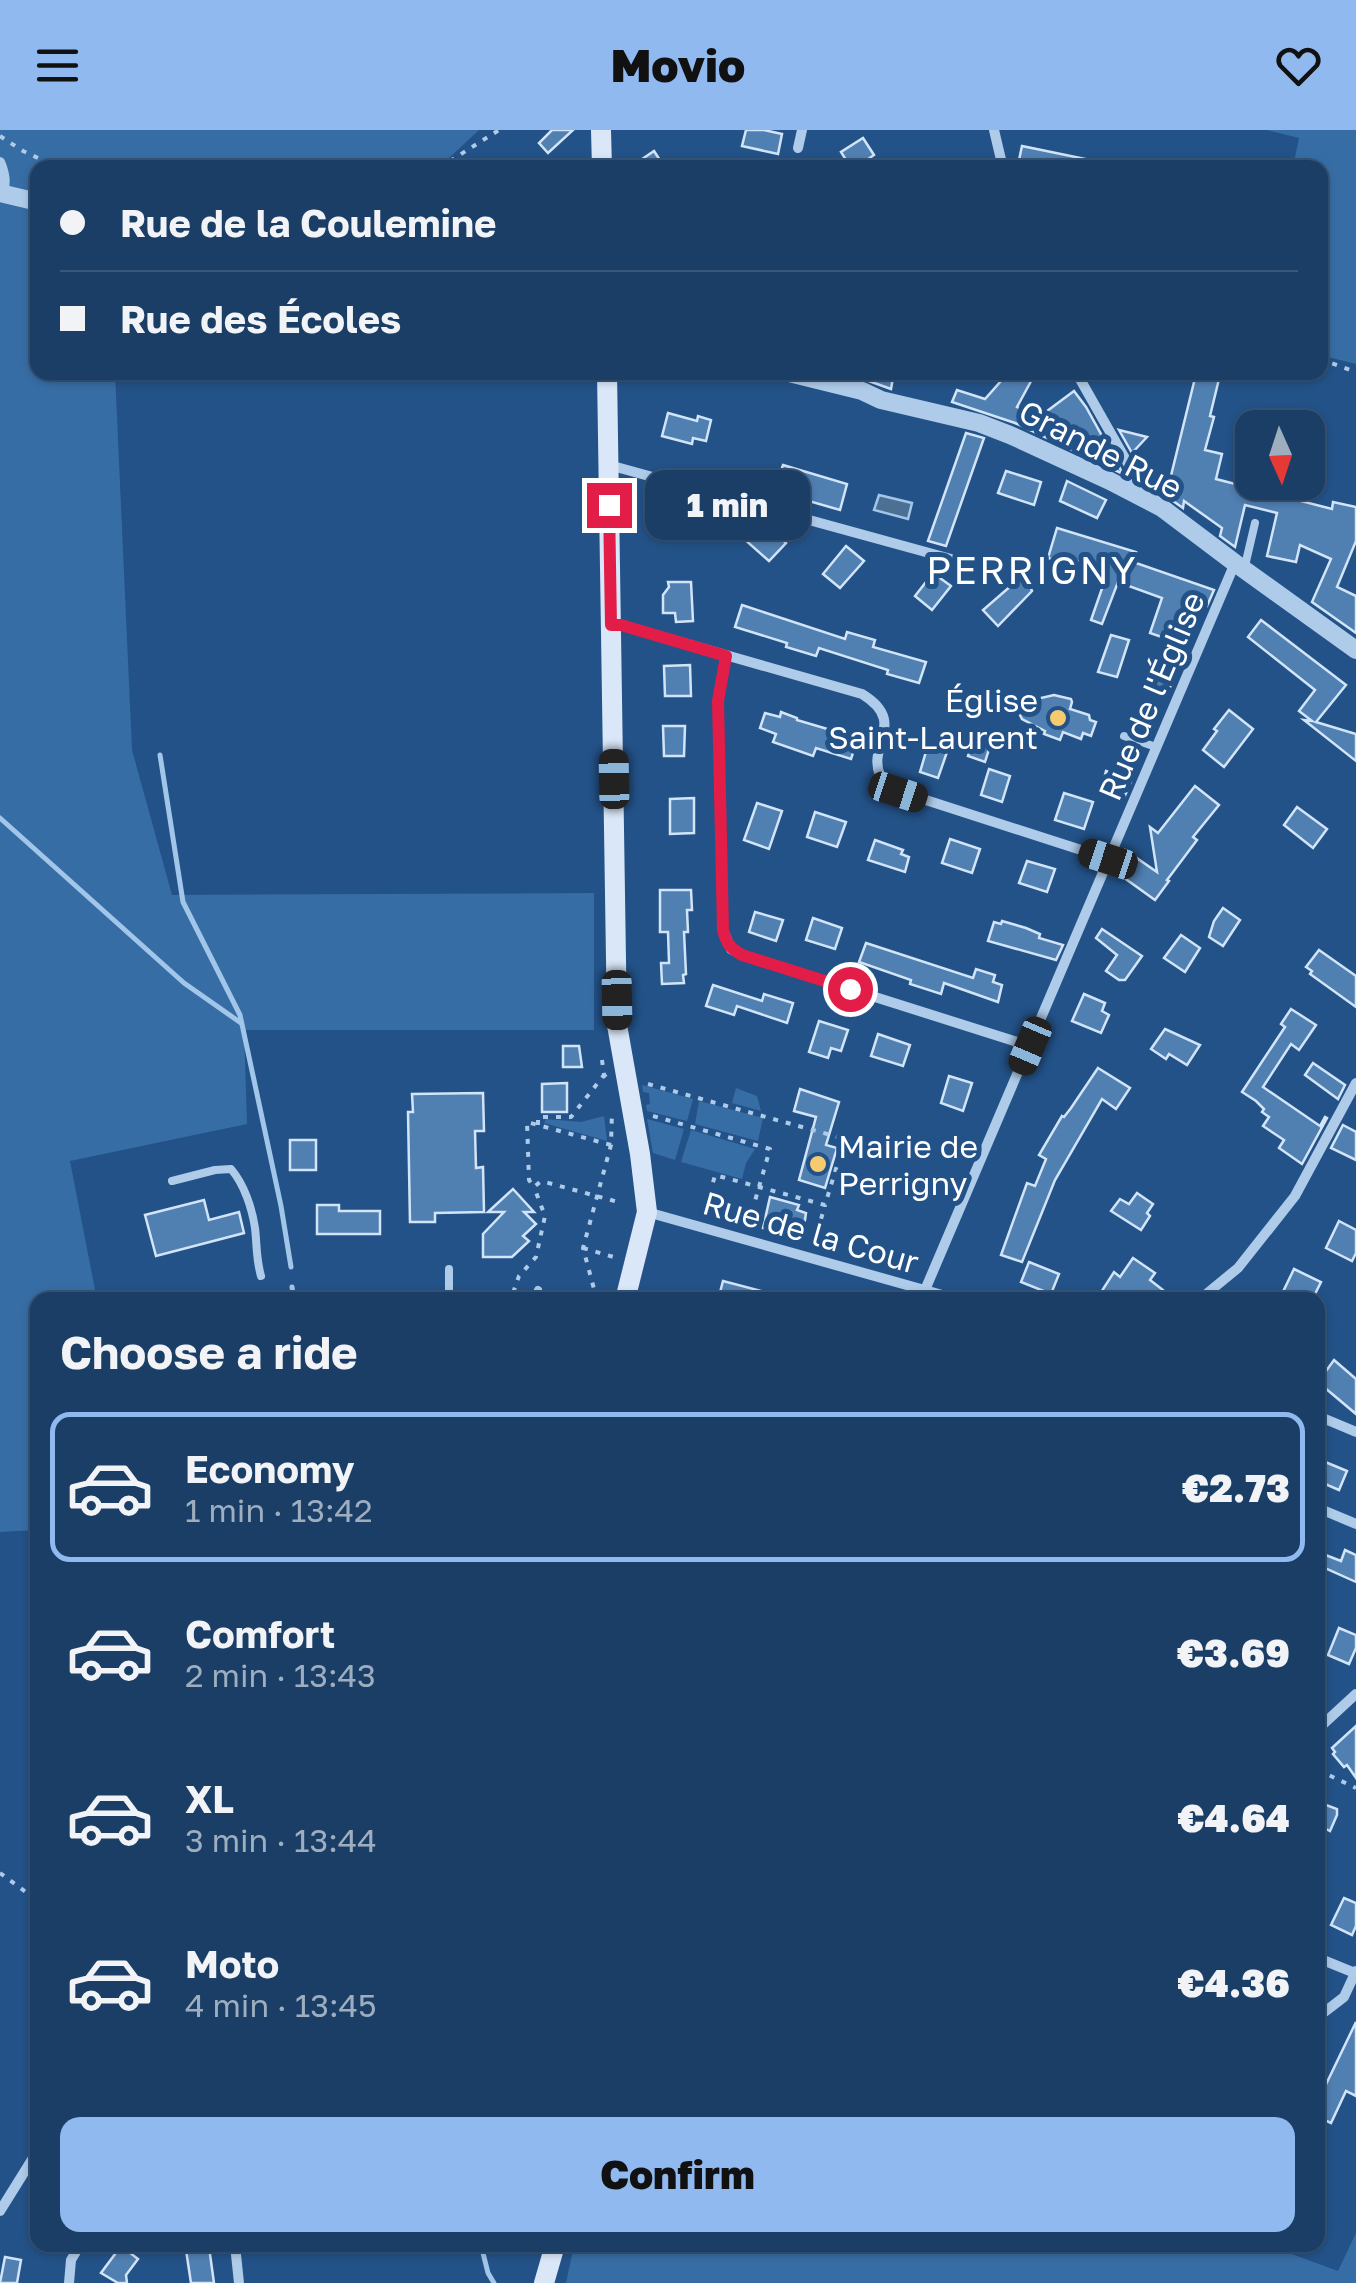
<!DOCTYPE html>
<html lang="en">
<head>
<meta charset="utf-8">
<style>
	body { margin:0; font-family:"Golos Text",sans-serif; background:#27496f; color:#f1f3f6; height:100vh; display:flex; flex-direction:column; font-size:38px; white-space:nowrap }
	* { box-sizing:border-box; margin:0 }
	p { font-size:32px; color:#9faebf }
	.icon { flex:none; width:55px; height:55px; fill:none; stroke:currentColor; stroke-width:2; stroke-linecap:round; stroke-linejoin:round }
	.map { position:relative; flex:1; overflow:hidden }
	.drawer { position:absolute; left:30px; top:1162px; width:1295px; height:960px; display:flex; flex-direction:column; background:#1a3e66; border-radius:20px; box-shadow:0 2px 8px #0004,0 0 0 2px #38577a }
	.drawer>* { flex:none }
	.top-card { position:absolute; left:30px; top:30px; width:1298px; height:220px; border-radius:20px; box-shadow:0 2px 8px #0004,0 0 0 2px #38577a; display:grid; align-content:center; height:220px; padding:0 30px; background:#1a3e66 }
	.needle { width:65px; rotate:177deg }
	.controls { position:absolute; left:1235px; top:280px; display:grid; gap:20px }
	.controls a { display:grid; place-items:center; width:90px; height:90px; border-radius:20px; background:#1a3e66; box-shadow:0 2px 8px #0004,0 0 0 2px #38577a; font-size:50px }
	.end { position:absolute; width:45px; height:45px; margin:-22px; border:12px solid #e11d48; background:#fff; box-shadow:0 0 0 5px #fff }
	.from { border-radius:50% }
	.bubble { position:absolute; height:70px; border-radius:20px; background:#1a3e66; box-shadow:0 2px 8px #0004,0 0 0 2px #38577a; font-size:32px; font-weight:800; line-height:70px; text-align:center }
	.car { position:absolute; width:30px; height:60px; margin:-30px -15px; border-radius:12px; box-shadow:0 0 8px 2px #0007; background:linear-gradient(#222 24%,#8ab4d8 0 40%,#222 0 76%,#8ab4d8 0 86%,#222 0) }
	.top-card b { display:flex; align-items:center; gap:35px; height:95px; font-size:38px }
	.top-card b+b { border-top:2px solid #38577a }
	.top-card i { width:25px; height:25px; background:#f1f3f6 }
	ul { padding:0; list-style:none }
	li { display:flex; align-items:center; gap:30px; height:150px; margin:0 20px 15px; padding:0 10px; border:5px solid transparent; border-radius:20px }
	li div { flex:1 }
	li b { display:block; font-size:38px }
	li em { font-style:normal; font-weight:800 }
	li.on { border-color:#90b9f0 }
	li>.icon { width:90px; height:90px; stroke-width:1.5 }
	h2 { padding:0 30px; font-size:45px; line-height:120px }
	.action { display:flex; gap:20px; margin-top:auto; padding:20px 30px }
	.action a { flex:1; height:115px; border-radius:20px; background:#90b9f0; color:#111; font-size:40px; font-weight:800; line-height:115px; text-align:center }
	header { display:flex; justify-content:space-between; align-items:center; height:130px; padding:0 30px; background:#90b9f0; color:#111; font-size:45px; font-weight:800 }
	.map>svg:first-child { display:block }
	.green { fill:#376da5 }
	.water { fill:#4c6f94; stroke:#a2c6ea; stroke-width:2.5 }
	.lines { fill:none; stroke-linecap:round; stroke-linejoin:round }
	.stream { stroke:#a2c6ea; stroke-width:5 }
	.building { fill:#507fb2; stroke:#d2e4f7; stroke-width:2.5 }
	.path { stroke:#aecbe9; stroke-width:4; stroke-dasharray:5 8; stroke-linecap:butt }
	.service { stroke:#aecbe9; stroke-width:8 }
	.minor { stroke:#aecbe9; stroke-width:10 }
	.tertiary { stroke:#aecbe9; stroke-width:18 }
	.secondary { stroke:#d9e7f8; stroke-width:20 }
	.route { stroke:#e11d48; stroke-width:12 }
	.poi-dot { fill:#f5ca71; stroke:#235288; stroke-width:4 }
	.labels { text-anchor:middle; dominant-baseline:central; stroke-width:10; stroke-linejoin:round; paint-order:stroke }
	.street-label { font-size:32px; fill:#fff; stroke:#235288 }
	.poi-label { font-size:32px; fill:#fff; stroke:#235288; text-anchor:end }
	.quarter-label { font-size:38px; letter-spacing:2.5px; fill:#fff; stroke:#235288 }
</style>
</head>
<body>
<header><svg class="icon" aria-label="menu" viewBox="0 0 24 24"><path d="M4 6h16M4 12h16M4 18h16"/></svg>Movio<svg class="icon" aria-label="heart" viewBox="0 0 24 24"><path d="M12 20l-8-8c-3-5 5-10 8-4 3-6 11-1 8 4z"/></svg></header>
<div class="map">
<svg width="1356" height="2153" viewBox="0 0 1356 2153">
	<rect width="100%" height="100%" fill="#235288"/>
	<!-- green -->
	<g class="green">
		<path d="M0,0H479L449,28L425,37L38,38V242L115,243L132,620L172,765L594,763V900H244L247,994L70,1031L97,1170H38L37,1400L0,1402Z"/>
		<path d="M1267,0H1356V234L1320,225V38L1293,37L1299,8Z"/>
		<path d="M642,955L693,969L687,991L647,981L646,975L650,974L649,963L643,962Z"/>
		<path d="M736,958L757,966L761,981L732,973Z"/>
		<path d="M699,971L763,988L758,1011L695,994Z"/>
		<path d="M604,986L607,1011L544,993L546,989L581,992Z"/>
		<path d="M647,989L684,999L675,1030L653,1023Z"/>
		<path d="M691,1000L755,1019L746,1033L742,1049L681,1032Z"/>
		<path d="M317,1160L414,1161V1170H317Z"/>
		<path d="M1356,2103V2153H566L574,2115H1267L1338,2141Z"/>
	</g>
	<!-- water -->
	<path class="water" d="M879,365L912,373L908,389L874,380Z"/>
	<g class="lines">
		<!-- stream -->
		<g class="stream">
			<path d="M160,625L183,772L240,885L281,1076L291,1137"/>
			<path d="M0,688L184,853L241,893"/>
			<path d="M292,1157L294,1170"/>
			<path d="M481,2115L488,2143L494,2153"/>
		</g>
	</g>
	<!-- building -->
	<g class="building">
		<path d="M552,0H573L548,23L539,13Z"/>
		<path d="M746,0H764L782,4L778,24L742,16Z"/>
		<path d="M863,8L874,25L855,38H851L841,22Z"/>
		<path d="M1022,16L1095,31V38H1046L1025,33L1019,30Z"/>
		<path d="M654,21L665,38H629Z"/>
		<path d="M844,242H894L891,259Z"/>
		<path d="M1009,242H1036L1017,277L1039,287L1074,261L1086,277L1123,344L1015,293L952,272L957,260L985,269Z"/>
		<path d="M1196,244L1219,249L1210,286L1214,287L1205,320L1222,324L1216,349L1332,379L1333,372L1356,377V411L1337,457L1356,466V503L1312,472L1331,429L1300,415L1296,432L1267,426L1277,383L1245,375L1235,417L1220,406L1222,398L1184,371L1183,378L1166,366Z"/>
		<path d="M668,283L697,291L698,286L711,290L706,311L693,308L692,314L662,306Z"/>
		<path d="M1119,300L1147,307L1132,323Z"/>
		<path d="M966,303L984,308L946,416L928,411Z"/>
		<path d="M783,335L847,354L840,380L774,361Z"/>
		<path d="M1006,341L1041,352L1034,375L998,363Z"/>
		<path d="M1067,351L1106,370L1097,388L1060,371Z"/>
		<path d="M669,370L686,384L667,408L650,394Z"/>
		<path d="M760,390L786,413L769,431L743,408Z"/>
		<path d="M1057,398L1136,422L1133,432L1214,460L1207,476L1187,469L1173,511L1150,503L1162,468L1118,452L1102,494L1091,490L1106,447L1103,446L1105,440L1072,429L1070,435L1048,428Z"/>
		<path d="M846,416L864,431L840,458L823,444Z"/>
		<path d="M933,443L951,456L932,480L915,466Z"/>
		<path d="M1020,448L1028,450L1032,461L998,496L983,480Z"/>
		<path d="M668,452H691L693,491L676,492L675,483H663V465L669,457Z"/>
		<path d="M742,475L845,509L847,502L875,510L873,517L926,532L919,553L887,544L888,540L819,518L816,526L786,517L787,513L735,497Z"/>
		<path d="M1261,490L1346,555L1316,592L1356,604V631L1304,590L1312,591L1299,581L1315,560L1248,507Z"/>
		<path d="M1111,505L1129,510L1117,547L1098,542Z"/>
		<path d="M1156,528L1178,536L1167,565L1145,556Z"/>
		<path d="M690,535L691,566H665L664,536Z"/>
		<path d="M1054,565L1071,569L1072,572L1070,579L1089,585L1090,590L1096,592L1091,606L1083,603L1081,609L1063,602L1060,610L1044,604L1045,601L1022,589L1017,579L1022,567L1028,571Z"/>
		<path d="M1229,580L1253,599L1224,637L1203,620L1217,601L1214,599Z"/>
		<path d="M781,582L797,588V590L858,608L851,629L816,618L813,626L773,612L776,604L760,598L765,583L780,587Z"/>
		<path d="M663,596H685L684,626H664Z"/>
		<path d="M973,611L990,616L985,632L968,626Z"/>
		<path d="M928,615L947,622L938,648L920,642Z"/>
		<path d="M989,639L1010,646L1002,672L981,665Z"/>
		<path d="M1106,641L1132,649L1124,668L1101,660Z"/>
		<path d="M1195,656L1219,675L1193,707L1197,710L1167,750L1169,751L1155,770L1116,742L1125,720L1157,742L1150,697L1158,703Z"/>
		<path d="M1064,663L1093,672L1084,699L1055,690Z"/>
		<path d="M694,668V703L670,704V669Z"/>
		<path d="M757,673L782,681L769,719L744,710Z"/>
		<path d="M1297,677L1327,699L1313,718L1284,695Z"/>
		<path d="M815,682L846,692L837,717L807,707Z"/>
		<path d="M950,709L980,719L972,743L942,733Z"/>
		<path d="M875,710L903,720L901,724L909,727L905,742L868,730Z"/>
		<path d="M1027,731L1055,739L1047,762L1019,753Z"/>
		<path d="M660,760H691L692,780H687L688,802H684L686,844L683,845L684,853L662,854L661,833H669L668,802H660Z"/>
		<path d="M1223,778L1240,790L1223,816L1209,807L1214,791Z"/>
		<path d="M755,782L783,790L776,811L749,802Z"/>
		<path d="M813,788L842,798L835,819L806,810Z"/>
		<path d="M1002,791L1026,798L1040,804L1039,808L1063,815L1056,830L988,811L994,792L1001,794Z"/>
		<path d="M1102,799L1142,826L1125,850H1119L1106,841L1117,825L1096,808Z"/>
		<path d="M1181,805L1200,818L1185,842L1164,828Z"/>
		<path d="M866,813L973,848L976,839L995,845L993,852L1002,855L998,872L944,853L941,864L910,854L911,850L859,832Z"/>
		<path d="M1319,820L1356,846V877L1310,844L1312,841L1306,837Z"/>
		<path d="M713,855L762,871L764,864L793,873L787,893L737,876L734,885L706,876Z"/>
		<path d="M1084,864L1105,873L1102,881L1109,885L1101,903L1072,891Z"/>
		<path d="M1291,879L1316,895L1299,920L1291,914L1263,957L1320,996L1325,987L1327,988L1302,1034L1279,1018L1284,1010L1263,996L1269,987L1262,982L1264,979L1256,971L1242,962L1279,906L1285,897L1281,894Z"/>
		<path d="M819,891L848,900L841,921L831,918L828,928L809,922Z"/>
		<path d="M1165,899L1200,915L1187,935L1169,924L1166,929L1151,919Z"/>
		<path d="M878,904L910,915L903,936L871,926Z"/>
		<path d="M563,916H579L582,937H563Z"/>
		<path d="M1313,933L1345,955L1338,969L1305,945Z"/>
		<path d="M1098,938L1130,958L1116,979L1102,969L1055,1050L1022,1132L1001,1125L1027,1053L1035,1056L1046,1029L1039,1025L1062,986L1064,987L1071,978Z"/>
		<path d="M949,946L972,953L963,981L941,973Z"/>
		<path d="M567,953V982H542V954Z"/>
		<path d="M800,959L839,972L826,1015L837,1018L825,1058L799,1050L816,987L794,981Z"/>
		<path d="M483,963L484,1001H475L476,1038L483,1037L484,1082L435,1083V1092H410L408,982H413L412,964Z"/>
		<path d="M1343,995L1356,1002V1030L1331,1018Z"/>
		<rect x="290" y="1010" width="26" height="30"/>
		<path d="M513,1059L534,1082H524L536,1094L523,1106L529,1111L512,1127H483V1104L504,1082H488Z"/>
		<path d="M1137,1063L1153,1074L1147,1083L1150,1086L1141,1100L1111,1081L1120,1069L1129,1074Z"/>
		<path d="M770,1067L799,1075L797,1080L806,1083L803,1103L801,1102L799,1108L763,1098Z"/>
		<path d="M204,1070L209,1090L239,1082L244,1103L156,1126L145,1085Z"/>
		<path d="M317,1075H339V1081H380V1104H317Z"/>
		<path d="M1339,1091L1356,1100V1123L1352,1131L1326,1118Z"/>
		<path d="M1133,1128L1155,1143L1150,1150L1163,1160L1157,1170H1096L1114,1142L1120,1147Z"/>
		<path d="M1029,1132L1059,1144L1051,1164L1021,1152Z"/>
		<path d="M1294,1139L1321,1152L1312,1170H1279Z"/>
		<path d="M723,1151L776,1165L775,1170H718Z"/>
		<path d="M1334,1230L1356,1249V1284L1318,1252Z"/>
		<path d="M1318,1329L1347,1341L1339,1360L1318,1351Z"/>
		<path d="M1345,1420L1356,1425V1452L1318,1435V1422L1341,1431Z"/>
		<path d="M1339,1498L1356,1505V1518L1349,1534L1328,1525Z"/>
		<path d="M1356,1596V1648L1347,1635L1344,1637L1333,1624L1335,1622L1332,1618Z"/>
		<path d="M1318,1672L1337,1679V1685L1330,1701L1318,1695Z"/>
		<path d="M1344,1768L1356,1773V1796L1352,1805L1331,1795Z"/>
		<path d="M1356,1892V1966L1346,1961L1331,1993L1318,1987V1971Z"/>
		<path d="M121,2116L138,2129L126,2145L127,2153H118L101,2143Z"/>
		<path d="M209,2117L214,2153H191L186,2120Z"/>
		<path d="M5,2127L21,2130L17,2153H0Z"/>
	</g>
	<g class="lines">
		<!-- path -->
		<g class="path">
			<path d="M0,6L23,21L59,38"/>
			<path d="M439,38L499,0"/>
			<path d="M1320,229L1356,242"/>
			<path d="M602,930L604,945L608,949"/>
			<path d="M648,954L845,1009L825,1075L715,1045L704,1086"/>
			<path d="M653,986L770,1019L748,1095"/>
			<path d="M538,995V987H571L604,945"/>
			<path d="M611,1015L527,992L529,1050L534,1057L540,1052H545L622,1073"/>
			<path d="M814,1114L825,1075"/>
			<path d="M583,1118L617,1128"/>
			<path d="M525,1166L513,1163L519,1146L536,1127L545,1086L534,1057"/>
			<path d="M597,1170L583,1118L611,1015L612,981"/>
			<path d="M1318,1640L1356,1658"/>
			<path d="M0,1743L38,1771"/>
		</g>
		<!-- service -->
		<g class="service">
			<path d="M1244,440L1255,393"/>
			<path d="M1124,606L1156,617"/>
			<path d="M172,1051L215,1040L231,1039C244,1054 252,1078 255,1098C257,1115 256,1129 261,1146"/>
			<path d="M449,1139V1170"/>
			<path d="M534,1170L538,1160"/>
		</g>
		<!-- minor -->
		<g class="minor">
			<path d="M994,0L1003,38"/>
			<path d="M798,18L802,0"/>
			<path d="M0,32C5,44 6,52 3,64"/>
			<path d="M1076,242L1131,339L1135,354L1132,362"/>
			<path d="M609,335L962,432"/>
			<path d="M611,495H621L862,564C908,592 867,615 880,645C883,651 892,657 898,661L1109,729"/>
			<path d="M726,525L718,571L723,800L731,819L742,825L1030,916"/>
			<path d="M647,1082L960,1170"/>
			<path d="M925,1160L1235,433"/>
			<path d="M1199,1170L1238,1138L1295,1066L1356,953"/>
			<path d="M1318,1286L1356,1302"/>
			<path d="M1318,1378L1356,1394"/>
			<path d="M1318,1599L1356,1564"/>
			<path d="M1318,1828L1355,1843"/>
			<path d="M1318,1887L1344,1867L1356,1841"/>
			<path d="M0,2081L38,2020"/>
			<path d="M235,2115L239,2153"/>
			<path d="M69,2153L71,2130L80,2115"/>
		</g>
		<!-- tertiary -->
		<g class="tertiary">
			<path d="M0,63L38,72"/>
			<path d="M785,242L862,261L881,270L979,293L1010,305L1110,351L1162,378L1235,433L1356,520"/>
		</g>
		<!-- secondary -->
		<g class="secondary">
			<path d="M601,0L602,38"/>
			<path d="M607,242L617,895L640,1024L647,1082L625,1170"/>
			<path d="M544,2153L555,2115"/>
		</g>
	</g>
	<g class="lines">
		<!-- route -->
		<path class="route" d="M609,375L611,495H621L726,526L718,571L723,800C726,813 730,818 742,825L850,859"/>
	</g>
	<!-- markers -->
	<g class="poi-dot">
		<circle cx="1058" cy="588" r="10"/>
		<circle cx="818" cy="1034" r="10"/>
	</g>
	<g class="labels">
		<!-- street labels -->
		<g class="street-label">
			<text transform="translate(1101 319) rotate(27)">Grande Rue</text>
			<text transform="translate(1151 566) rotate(-67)">Rue de l'Église</text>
			<text transform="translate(811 1102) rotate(16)">Rue de la Cour</text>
		</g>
		<!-- poi labels -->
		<g class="poi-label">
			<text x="1038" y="570">Église<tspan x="1038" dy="37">Saint-Laurent</tspan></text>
			<text x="838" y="1016" text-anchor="start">Mairie de<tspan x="838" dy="37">Perrigny</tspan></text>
		</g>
		<!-- quarter labels -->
		<g class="quarter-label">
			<text x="1032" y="439">PERRIGNY</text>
		</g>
	</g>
</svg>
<div class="controls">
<a><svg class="needle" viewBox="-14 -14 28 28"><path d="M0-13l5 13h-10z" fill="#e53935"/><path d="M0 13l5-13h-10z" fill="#9faebf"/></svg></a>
</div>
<i class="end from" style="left:850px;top:859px"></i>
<i class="end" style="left:609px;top:375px"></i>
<div class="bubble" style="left:645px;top:340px;width:165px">1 min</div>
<i class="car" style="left:614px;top:649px;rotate:359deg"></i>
<i class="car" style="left:898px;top:662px;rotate:108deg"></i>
<i class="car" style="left:1108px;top:729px;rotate:288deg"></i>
<i class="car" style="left:617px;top:870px;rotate:179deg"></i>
<i class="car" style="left:1030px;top:916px;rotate:203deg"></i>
<div class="top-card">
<b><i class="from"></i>Rue de la Coulemine</b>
<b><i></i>Rue des Écoles</b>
</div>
<section class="drawer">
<h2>Choose a ride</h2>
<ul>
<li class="on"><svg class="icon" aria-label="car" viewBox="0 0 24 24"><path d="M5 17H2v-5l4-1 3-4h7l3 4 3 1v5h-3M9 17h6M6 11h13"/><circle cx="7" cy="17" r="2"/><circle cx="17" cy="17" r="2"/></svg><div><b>Economy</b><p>1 min · 13:42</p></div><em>€2.73</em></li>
<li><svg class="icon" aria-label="car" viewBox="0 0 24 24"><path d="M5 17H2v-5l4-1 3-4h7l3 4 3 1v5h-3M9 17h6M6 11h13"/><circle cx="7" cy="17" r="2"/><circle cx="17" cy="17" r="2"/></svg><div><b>Comfort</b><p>2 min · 13:43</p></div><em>€3.69</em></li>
<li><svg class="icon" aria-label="car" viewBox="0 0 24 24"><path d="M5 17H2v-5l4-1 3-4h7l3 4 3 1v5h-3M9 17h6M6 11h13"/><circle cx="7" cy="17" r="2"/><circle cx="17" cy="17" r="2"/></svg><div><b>XL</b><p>3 min · 13:44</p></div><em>€4.64</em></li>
<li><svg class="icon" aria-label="car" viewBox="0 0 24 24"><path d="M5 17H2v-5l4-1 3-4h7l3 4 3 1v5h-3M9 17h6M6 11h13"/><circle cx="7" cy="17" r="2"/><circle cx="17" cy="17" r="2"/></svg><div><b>Moto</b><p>4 min · 13:45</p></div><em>€4.36</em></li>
</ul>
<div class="action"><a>Confirm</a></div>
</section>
</div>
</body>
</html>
